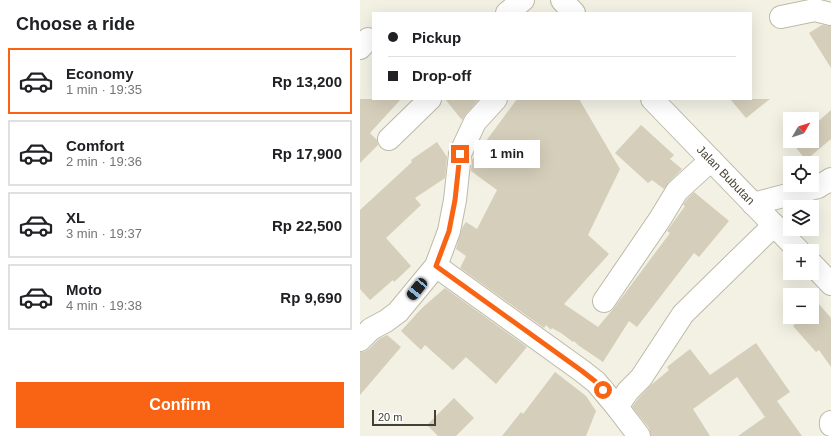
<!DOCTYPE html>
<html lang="en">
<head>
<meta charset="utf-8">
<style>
	body { margin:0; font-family:Arial,sans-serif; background:#f6f6f6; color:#202124; height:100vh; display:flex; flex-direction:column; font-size:15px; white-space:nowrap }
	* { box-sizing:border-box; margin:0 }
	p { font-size:13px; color:#757577 }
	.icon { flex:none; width:22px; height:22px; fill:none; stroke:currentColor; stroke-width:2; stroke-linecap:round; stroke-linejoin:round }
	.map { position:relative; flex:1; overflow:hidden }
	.sheet { display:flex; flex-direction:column; background:#fff; width:360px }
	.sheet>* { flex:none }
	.banner { position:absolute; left:12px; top:12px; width:380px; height:88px; border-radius:0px; box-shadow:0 4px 16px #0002; display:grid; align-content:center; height:88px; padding:0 16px; background:#fff }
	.needle { width:26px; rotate:51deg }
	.tools { position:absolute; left:423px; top:112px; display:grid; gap:8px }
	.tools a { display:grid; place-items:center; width:36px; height:36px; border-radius:0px; background:#fff; box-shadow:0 4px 16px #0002; font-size:20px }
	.scale { position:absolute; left:12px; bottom:10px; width:64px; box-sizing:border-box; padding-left:4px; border:2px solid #444134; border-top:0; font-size:11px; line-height:14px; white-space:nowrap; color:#444134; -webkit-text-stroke:3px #fff; paint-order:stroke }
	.end { position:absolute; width:18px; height:18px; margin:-9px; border:5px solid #f96414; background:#fff; box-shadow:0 0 0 2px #fff }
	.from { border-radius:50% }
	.bubble { position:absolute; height:28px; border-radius:0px; background:#fff; box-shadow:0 4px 16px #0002; font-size:13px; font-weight:800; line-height:28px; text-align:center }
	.car { position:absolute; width:12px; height:24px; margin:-12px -6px; border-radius:5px; box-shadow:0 0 3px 1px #0007; background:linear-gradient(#222 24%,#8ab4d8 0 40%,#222 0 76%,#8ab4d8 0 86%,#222 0) }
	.banner b { display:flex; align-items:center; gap:14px; height:38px; font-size:15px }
	.banner b+b { border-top:1px solid #e0e0e0 }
	.banner i { width:10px; height:10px; background:#202124 }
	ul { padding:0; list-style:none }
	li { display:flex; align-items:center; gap:12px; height:66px; margin:0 8px 6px; padding:0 8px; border:2px solid #e0e0e0; border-radius:0px }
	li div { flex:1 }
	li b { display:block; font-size:15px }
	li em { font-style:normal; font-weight:800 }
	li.on { border-color:#f96414 }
	li>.icon { width:36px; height:36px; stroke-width:1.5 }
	h2 { padding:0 16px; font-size:18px; line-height:48px }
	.primary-button { display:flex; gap:8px; margin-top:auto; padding:8px 16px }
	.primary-button a { flex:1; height:46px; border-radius:0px; background:#f96414; color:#fff; font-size:16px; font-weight:800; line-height:46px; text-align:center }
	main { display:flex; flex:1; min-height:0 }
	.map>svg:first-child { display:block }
	.building { fill:#d4ceba }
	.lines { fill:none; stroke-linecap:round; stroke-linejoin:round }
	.minor-casing { stroke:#bdbaa7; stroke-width:24 }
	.minor { stroke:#fff; stroke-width:22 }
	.route { stroke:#f96414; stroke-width:5 }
	.labels { text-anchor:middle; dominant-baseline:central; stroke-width:4; stroke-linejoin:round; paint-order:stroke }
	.street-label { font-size:12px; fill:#444134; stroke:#fff }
</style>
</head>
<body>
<main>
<section class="sheet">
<h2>Choose a ride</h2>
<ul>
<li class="on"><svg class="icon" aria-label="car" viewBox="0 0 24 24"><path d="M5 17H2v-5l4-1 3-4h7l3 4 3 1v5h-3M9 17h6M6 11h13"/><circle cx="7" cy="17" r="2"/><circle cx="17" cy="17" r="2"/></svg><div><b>Economy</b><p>1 min · 19:35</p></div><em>Rp 13,200</em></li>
<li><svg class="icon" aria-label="car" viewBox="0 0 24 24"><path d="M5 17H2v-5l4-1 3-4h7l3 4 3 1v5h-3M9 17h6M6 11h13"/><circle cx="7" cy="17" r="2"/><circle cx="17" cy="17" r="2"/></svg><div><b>Comfort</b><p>2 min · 19:36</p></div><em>Rp 17,900</em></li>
<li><svg class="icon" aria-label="car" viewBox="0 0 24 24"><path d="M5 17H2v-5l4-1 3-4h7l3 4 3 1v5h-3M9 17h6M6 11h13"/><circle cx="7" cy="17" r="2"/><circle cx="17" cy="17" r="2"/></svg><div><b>XL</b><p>3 min · 19:37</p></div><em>Rp 22,500</em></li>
<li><svg class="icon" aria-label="car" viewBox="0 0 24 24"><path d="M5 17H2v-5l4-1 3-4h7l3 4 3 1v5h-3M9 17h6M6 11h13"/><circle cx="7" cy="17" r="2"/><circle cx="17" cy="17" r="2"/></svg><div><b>Moto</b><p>4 min · 19:38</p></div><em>Rp 9,690</em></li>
</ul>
<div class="primary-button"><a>Confirm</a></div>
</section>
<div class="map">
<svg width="471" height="436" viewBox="0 0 471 436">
	<rect width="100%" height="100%" fill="#f2f1e4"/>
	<!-- building -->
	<g class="building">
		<path d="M462,25L471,26V68L449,33Z"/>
		<path d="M0,99H41L10,133L17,140L18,145L0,163Z"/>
		<path d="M85,99H119L106,114L102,120Z"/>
		<path d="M157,99H219L260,169L228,235L249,254L204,304L238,327L254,308L310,233L307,231L325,206L323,205L327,199L334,192L369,221L339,257L334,253L277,327L269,321L243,362L218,345L214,341L213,342L201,333L192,328L191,330L186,325L184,328L100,268L106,256L96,249L102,228L106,222L117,229L137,190L111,171L112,160Z"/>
		<path d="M370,99H410L386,118Z"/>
		<path d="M471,110V139L446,160L428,138L430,136V141H452V127Z"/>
		<path d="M281,125L314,155L310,159L322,169L309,182L304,189L292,180L288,183L255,153Z"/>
		<path d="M77,142L87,157L85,178L55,198L61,205L26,238L51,266L34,282L33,280L10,300L0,289V210L52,162L51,160Z"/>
		<path d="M85,288L167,347L136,384L106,357L93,370L65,345L61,350L41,331L62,308Z"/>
		<path d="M458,303L471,318V367L459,350L456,352L433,326L443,317H452V309Z"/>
		<path d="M27,335L41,347L0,395V352H4L9,349L19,339Z"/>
		<path d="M396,343L430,392L417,401L442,436H378L405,417L377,377L333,409L350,436H291L289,428L272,407L278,399L291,385L309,370L307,367L330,349L350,375Z"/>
		<path d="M195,372L226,396L236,411L226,436H142L161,412L163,414Z"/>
		<path d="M94,398L114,418L96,436H78L67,425Z"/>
	</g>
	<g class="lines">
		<!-- minor casing -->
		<g class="minor-casing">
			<g id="minor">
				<path d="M202,0L214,13"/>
				<path d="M147,13L163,0"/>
				<path d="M421,17L455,10L471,14"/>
				<path d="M0,48L8,39"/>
				<path id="s1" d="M292,99L439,251"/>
				<path d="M29,139L70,99"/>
				<path d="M393,204L458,187L471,179"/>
				<path d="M452,264L471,284"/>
				<path d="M76,266L222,371L236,382L257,407L268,391L281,378L323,314L414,225"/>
				<path d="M244,301L300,219L317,191L351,160"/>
				<path d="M0,340L11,329L26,321L38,312L76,266L89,231L95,200L100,154L115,122L136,99"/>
				<path d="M257,407L279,436"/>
				<path d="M471,422V425"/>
			</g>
		</g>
		<!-- minor -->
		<use href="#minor" class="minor"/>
	</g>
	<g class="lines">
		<!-- route -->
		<path class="route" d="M100,154L95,200L89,231L76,266L222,371L236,382L243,390"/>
	</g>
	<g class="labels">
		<!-- street labels -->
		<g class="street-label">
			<text stroke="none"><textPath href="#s1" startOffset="106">Jalan Bubutan</textPath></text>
		</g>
	</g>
</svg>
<div class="tools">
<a><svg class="needle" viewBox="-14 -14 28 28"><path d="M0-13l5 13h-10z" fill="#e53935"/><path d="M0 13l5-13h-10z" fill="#757577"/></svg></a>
<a><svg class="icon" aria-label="locate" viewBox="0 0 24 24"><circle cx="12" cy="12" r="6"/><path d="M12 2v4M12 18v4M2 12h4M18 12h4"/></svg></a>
<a><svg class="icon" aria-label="layers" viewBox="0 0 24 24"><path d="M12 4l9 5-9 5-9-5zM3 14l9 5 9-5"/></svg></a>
<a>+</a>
<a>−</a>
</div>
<div class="scale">20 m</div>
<i class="end from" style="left:243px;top:390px"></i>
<i class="end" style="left:100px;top:154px"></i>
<div class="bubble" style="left:114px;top:140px;width:66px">1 min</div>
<i class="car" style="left:57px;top:289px;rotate:219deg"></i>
<div class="banner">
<b><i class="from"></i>Pickup</b>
<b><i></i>Drop-off</b>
</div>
</div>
</main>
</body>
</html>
